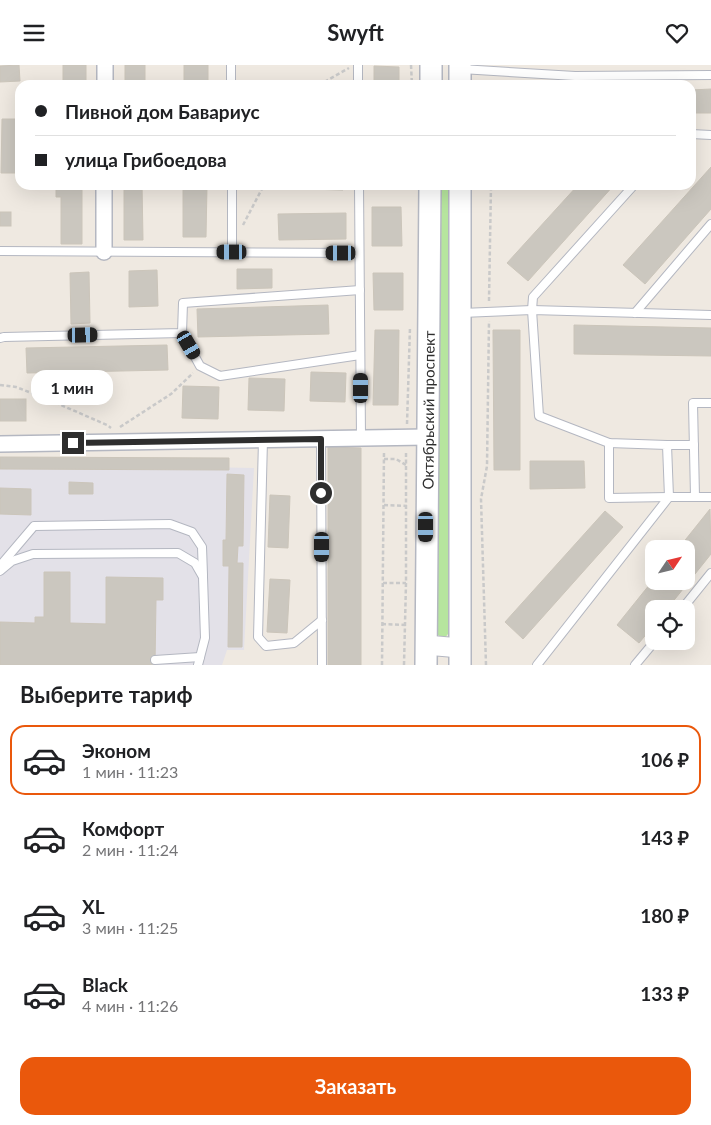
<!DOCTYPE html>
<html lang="ru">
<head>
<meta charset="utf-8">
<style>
	body { margin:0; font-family:Lato,sans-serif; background:#f6f6f6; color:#202124; height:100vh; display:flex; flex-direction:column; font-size:19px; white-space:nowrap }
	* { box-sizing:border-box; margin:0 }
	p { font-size:16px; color:#757577 }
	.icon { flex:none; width:28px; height:28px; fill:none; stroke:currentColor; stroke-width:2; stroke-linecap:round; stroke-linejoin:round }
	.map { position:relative; height:600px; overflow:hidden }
	.details { display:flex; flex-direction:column; background:#fff; flex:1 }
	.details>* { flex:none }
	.top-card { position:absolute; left:15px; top:15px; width:681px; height:110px; border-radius:15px; box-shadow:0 5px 20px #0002; display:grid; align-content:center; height:110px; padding:0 20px; background:#fff }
	.needle { width:32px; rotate:55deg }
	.buttons { position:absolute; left:645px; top:475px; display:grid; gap:10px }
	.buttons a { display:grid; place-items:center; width:50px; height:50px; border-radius:10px; background:#fff; box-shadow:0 5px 20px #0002; font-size:25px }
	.end { position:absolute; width:22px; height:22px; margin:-11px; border:6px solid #2e2e2e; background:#fff; box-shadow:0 0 0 2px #fff }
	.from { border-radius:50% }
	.bubble { position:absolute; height:35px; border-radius:15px; background:#fff; box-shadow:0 5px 20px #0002; font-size:16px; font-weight:700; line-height:35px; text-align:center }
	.car { position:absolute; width:15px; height:30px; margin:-15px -8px; border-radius:6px; box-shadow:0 0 4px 1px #0007; background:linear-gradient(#222 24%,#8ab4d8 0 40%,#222 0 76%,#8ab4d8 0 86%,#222 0) }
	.top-card b { display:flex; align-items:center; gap:18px; height:48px; font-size:19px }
	.top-card b+b { border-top:1px solid #e0e0e0 }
	.top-card i { width:12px; height:12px; background:#202124 }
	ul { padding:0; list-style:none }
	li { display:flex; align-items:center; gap:15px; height:70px; margin:0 10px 8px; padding:0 10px; border:2px solid transparent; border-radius:15px }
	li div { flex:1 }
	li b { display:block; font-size:19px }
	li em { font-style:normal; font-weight:700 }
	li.selected { border-color:#ea580c }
	li>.icon { width:45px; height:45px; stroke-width:1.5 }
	h2 { padding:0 20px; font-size:22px; line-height:60px }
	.button { display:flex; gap:10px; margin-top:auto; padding:10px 20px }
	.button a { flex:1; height:58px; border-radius:15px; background:#ea580c; color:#fff; font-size:20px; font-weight:700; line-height:58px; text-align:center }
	header { display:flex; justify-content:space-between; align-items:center; height:65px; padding:0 20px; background:#fff; font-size:22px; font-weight:700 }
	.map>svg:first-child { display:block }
	.industrial { fill:#e3e1e8 }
	.green { fill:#b6e59e }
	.building { fill:#cbc7bf; stroke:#cbc5ba }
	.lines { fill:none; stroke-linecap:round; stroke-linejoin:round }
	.service-casing { stroke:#b4b7c1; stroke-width:10 }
	.minor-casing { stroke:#b4b7c1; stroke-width:18 }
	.tertiary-casing { stroke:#b4b7c1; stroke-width:21 }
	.secondary-casing { stroke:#b4b7c1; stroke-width:24 }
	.path { stroke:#c9c9c9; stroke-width:2.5; stroke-dasharray:4 2.5; stroke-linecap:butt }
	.service { stroke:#fff; stroke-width:8 }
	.minor { stroke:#fff; stroke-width:15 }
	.tertiary { stroke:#fff; stroke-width:19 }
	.secondary { stroke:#fff; stroke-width:21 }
	.route { stroke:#2e2e2e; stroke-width:6 }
	.labels { text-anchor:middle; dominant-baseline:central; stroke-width:4; stroke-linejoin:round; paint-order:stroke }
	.street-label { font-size:15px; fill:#2e2e2e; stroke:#fff }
</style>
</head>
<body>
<header><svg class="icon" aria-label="menu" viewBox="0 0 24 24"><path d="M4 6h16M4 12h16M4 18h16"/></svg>Swyft<svg class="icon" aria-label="heart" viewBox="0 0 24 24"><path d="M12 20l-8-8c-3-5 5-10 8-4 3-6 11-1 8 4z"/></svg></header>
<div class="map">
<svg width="711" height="600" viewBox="0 0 711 600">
	<rect width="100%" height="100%" fill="#efe9e1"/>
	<!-- industrial -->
	<path class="industrial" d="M0,398L254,403L244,585H227L222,600H0Z"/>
	<!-- green -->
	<path class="green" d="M436,120H454L452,564L444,574L435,568Z"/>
	<!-- building -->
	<g class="building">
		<path d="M19,0L20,16L0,17V1Z"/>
		<rect x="63" y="0" width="23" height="20"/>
		<rect x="125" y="0" width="20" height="20"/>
		<rect x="184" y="0" width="24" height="20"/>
		<path d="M374,1L399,2V20H374Z"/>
		<path d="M711,24V48H691V25Z"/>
		<path d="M2,54H20V108H1Z"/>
		<path d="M711,102V144L645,219L623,200Z"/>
		<path d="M56,120H82V179H61V132H56Z"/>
		<path d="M124,120H142L143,175H124Z"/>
		<path d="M183,120H207L206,172H183Z"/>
		<path d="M269,120H343V125L269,123Z"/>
		<path d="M578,120H614L528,216L507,198Z"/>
		<path d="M372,142H401L402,181H372Z"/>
		<rect x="0" y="147" width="11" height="14"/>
		<path d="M346,148V174L279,175L278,149Z"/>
		<path d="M237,204H272V223L237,224Z"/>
		<path d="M157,205L158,241L129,242V206Z"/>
		<path d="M89,207L90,258L71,259L70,208Z"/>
		<path d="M373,208H403V245H374Z"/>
		<path d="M328,240L329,269L198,272L197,244Z"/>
		<path d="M574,260L711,263V291L574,289Z"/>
		<path d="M375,265H399L398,340H373Z"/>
		<path d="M493,265H520V405H494Z"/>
		<path d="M167,280L168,305L27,308L26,283Z"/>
		<path d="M311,307L346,308L345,337L310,336Z"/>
		<path d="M249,313L285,314L284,346L248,345Z"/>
		<path d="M183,321L219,322L218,354L182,353Z"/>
		<rect x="0" y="334" width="26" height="22"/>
		<path d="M328,382L361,383V600H328Z"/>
		<path d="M0,392L229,393V405L0,404Z"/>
		<path d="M530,396H584L585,423L530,424Z"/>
		<path d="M227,409L244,410L243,481H238L237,498H243L242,582H228L229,501H223V475H226Z"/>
		<path d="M69,417L93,418V429H69Z"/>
		<path d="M0,423L31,424V450L0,449Z"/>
		<path d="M270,430L290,431L288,483L268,482Z"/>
		<path d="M710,444L711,489L667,544H654V560L639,578L617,560L654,514V516H686V484H678Z"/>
		<path d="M605,446L623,462L523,574L505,557Z"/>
		<path d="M44,507H70V558L106,559V512L163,513V535H156L155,600H0V557L35,558V552H44Z"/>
		<path d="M270,514L290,515L287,568L267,567Z"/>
	</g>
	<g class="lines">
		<!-- service casing -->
		<g class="service-casing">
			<g id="service">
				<path d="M231,0V20"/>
				<path d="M358,0V20"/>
				<path d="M461,4L575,11L711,10"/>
				<path d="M691,69L711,70"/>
				<path d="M232,120V187"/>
				<path d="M359,120L361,373"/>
				<path d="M634,120L533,232L532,245L539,351L609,378L667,380L669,432H711"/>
				<path d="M0,186L359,188"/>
				<path d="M462,248L532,245L711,250"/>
				<path d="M635,248L711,159"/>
				<path d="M182,268L200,301L220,311L360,290"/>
				<path d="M0,273L4,272L182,268L183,238L360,225"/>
				<path d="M321,374L322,600"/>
				<path d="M263,375L258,572L266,581L294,578L322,555"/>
				<path d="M609,378V433L669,432"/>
				<path d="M667,380H694"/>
				<path d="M695,432L693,338H711"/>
				<path d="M0,501L34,461L170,459L192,467L202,482L203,510"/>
				<path d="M0,506L12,496L33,489L178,488L195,498L203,512L205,573L198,600"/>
				<path d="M682,544L711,508"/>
				<path d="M155,595L200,592"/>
				<path d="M537,600L669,432"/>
				<path d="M635,600L655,576"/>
			</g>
		</g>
		<!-- minor casing -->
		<g class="minor-casing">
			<g id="minor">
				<path d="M105,20V0"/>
				<path d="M104,187V120"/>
				<path d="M0,379L427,372"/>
			</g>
		</g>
		<!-- tertiary casing -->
		<g class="tertiary-casing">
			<path id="tertiary" d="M426,580L460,583"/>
		</g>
		<!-- secondary casing -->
		<g class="secondary-casing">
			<g id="secondary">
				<path d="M460,0V20"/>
				<path d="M431,20V0"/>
				<path d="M460,120V600"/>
				<path id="s1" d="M426,600L430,120"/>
			</g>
		</g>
		<!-- path -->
		<g class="path">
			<path d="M411,0L412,20"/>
			<path d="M319,20L349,3"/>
			<path d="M243,160L264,120"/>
			<path d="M489,236L491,120"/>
			<path d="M0,320L16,322L47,334L107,360L111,363"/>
			<path d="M407,359L410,262"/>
			<path d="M120,362L171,329L193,308"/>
			<path d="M384,394H396L406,400"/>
			<path d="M384,440L407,441"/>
			<path d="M383,518H406"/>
			<path d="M382,559L406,560"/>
			<path d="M382,600L384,387"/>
			<path d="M404,600L406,518V387"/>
			<path d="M486,600L481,434L487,401L489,256"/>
		</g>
		<!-- service -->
		<use href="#service" class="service"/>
		<!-- minor -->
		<use href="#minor" class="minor"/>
		<!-- tertiary -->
		<use href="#tertiary" class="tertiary"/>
		<!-- secondary -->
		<use href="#secondary" class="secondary"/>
	</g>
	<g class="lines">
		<!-- route -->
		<path class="route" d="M73,378L321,374V428"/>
	</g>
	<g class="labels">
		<!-- street labels -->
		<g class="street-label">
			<text stroke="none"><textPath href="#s1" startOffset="255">Октябрьский проспект</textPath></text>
		</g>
	</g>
</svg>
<div class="buttons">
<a><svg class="needle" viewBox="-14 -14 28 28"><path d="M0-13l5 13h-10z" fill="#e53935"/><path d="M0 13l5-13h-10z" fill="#757577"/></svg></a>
<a><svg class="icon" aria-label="locate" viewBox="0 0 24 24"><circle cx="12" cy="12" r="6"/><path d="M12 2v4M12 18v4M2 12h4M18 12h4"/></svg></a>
</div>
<i class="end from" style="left:321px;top:428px"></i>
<i class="end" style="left:73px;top:378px"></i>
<div class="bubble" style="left:31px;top:305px;width:82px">1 мин</div>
<i class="car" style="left:232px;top:187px;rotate:270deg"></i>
<i class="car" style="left:341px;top:188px;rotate:270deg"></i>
<i class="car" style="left:83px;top:270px;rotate:89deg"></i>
<i class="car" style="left:189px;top:280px;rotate:150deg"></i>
<i class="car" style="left:361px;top:323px;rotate:0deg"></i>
<i class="car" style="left:426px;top:462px;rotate:180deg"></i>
<i class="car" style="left:322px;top:482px;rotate:180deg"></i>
<div class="top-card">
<b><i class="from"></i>Пивной дом Бавариус</b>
<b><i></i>улица Грибоедова</b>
</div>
</div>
<section class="details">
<h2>Выберите тариф</h2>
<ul>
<li class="selected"><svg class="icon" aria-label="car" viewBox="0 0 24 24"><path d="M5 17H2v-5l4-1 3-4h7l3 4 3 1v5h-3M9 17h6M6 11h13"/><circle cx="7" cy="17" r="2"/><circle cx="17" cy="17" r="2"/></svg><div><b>Эконом</b><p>1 мин · 11:23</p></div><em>106 ₽</em></li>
<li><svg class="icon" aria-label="car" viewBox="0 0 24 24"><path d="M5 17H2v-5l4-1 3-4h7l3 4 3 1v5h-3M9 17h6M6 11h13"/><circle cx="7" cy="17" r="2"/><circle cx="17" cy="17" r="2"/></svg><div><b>Комфорт</b><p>2 мин · 11:24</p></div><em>143 ₽</em></li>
<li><svg class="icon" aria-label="car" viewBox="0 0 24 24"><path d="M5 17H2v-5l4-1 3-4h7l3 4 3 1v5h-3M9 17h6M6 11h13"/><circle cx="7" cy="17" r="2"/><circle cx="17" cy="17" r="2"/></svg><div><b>XL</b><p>3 мин · 11:25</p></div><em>180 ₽</em></li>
<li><svg class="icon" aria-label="car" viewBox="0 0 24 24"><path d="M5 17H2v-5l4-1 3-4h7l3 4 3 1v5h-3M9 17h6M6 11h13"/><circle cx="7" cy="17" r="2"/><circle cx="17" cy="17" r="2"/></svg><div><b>Black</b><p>4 мин · 11:26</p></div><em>133 ₽</em></li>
</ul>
<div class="button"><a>Заказать</a></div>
</section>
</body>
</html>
